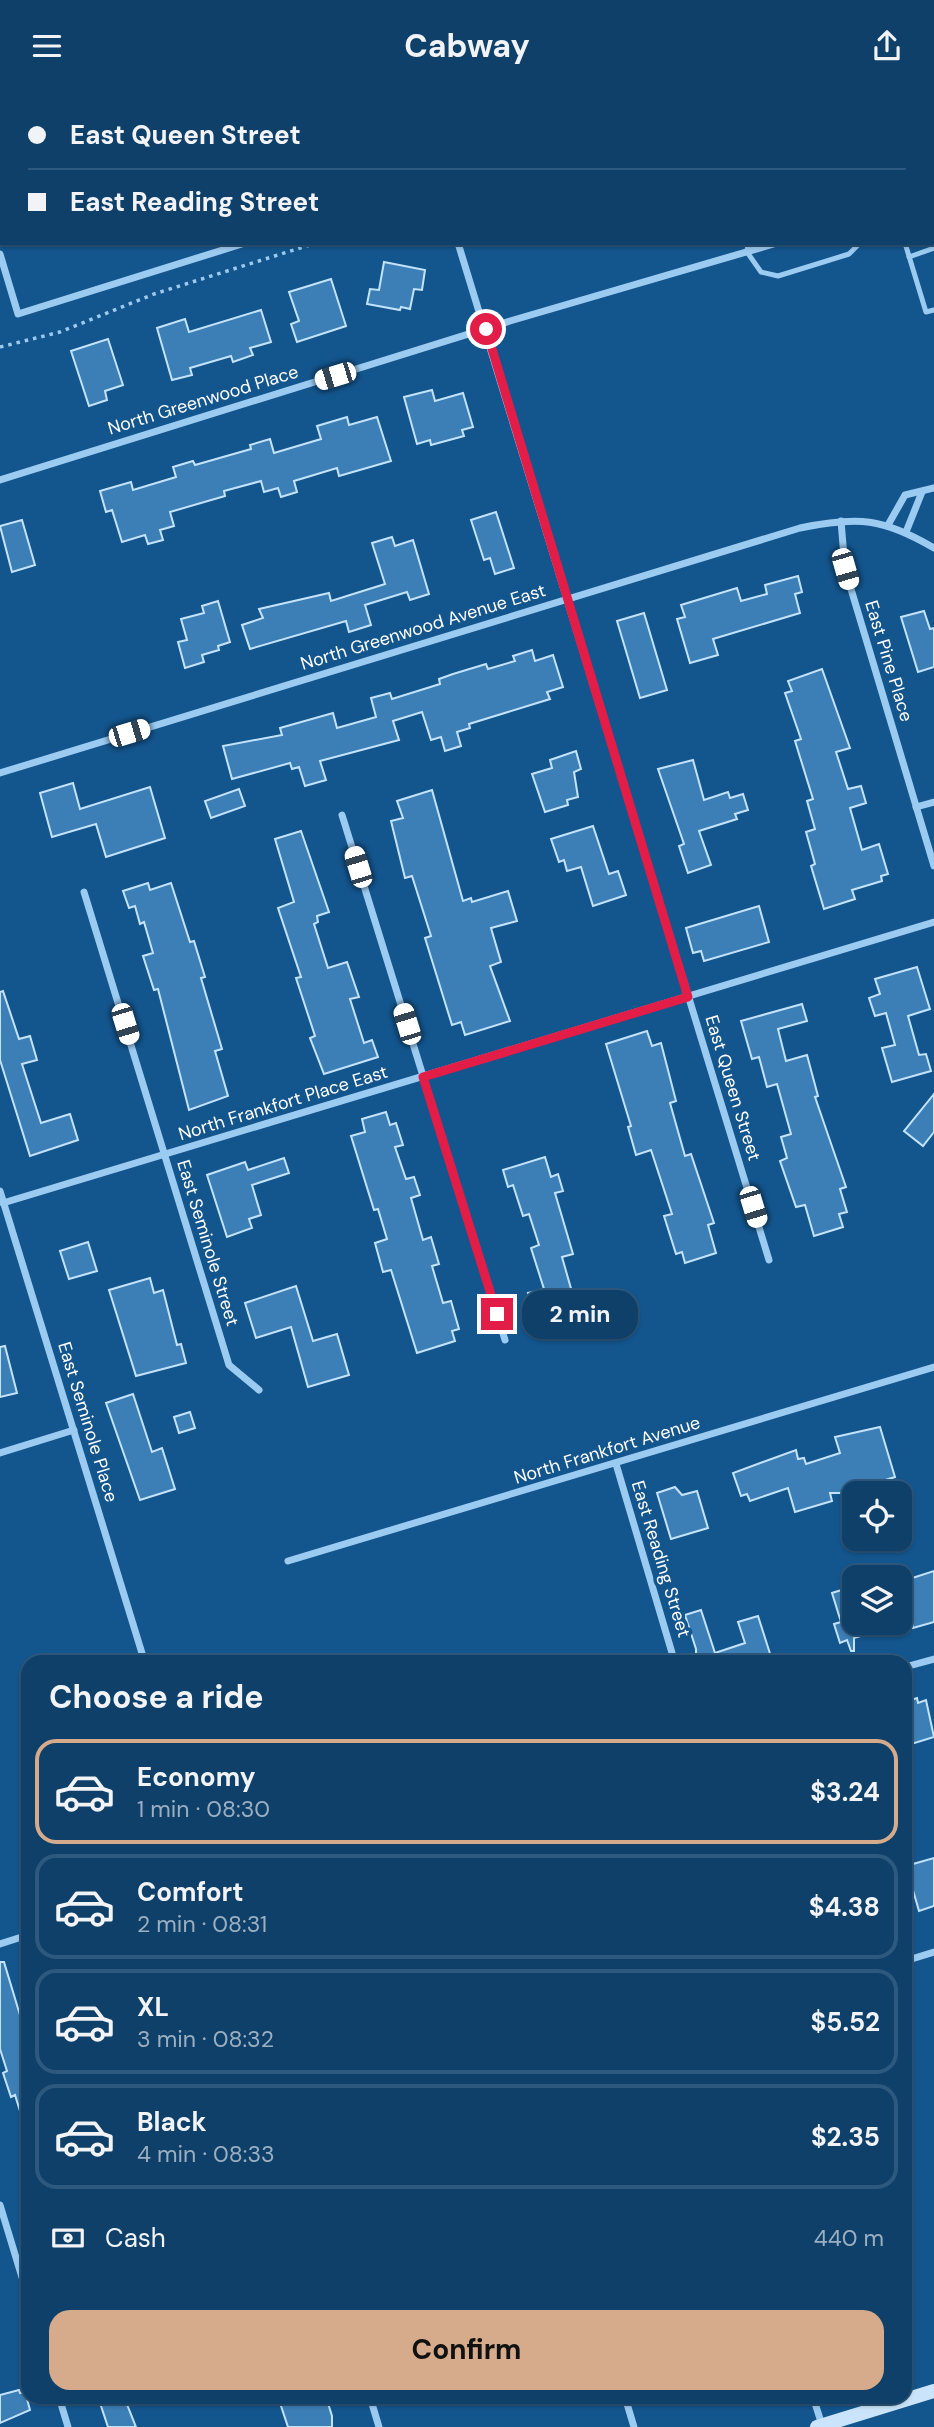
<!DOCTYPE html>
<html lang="en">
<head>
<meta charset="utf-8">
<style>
	body { margin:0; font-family:"DM Sans",sans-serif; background:#1c4b72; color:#f1f3f6; height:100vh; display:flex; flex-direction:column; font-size:26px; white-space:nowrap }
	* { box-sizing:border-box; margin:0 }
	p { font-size:23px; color:#9bafc1 }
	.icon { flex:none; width:38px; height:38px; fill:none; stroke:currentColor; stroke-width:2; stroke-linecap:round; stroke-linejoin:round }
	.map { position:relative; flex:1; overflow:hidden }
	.sheet { position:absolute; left:21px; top:1564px; width:891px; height:749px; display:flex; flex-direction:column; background:#0e406a; border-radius:21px; box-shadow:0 2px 5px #0004,0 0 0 2px #2e597e }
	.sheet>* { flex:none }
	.top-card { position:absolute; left:0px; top:0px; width:934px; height:154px; box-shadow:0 2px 5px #0004,0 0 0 2px #2e597e; display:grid; align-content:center; height:154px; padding:0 28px; background:#0e406a }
	.fabs { position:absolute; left:842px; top:1390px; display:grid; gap:14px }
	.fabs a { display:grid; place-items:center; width:70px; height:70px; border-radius:14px; background:#0e406a; box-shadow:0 2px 5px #0004,0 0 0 2px #2e597e; font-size:35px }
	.end { position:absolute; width:32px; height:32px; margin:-16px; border:9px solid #e11d48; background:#fff; box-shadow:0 0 0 4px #fff }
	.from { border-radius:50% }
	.bubble { position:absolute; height:49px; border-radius:21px; background:#0e406a; box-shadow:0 2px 5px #0004,0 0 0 2px #2e597e; font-size:23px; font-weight:700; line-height:49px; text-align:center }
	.car { position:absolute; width:21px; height:42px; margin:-21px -10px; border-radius:9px; box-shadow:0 0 5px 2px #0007; background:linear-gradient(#fff 24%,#345 0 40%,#fff 0 76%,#345 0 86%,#fff 0) }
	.top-card b { display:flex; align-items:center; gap:24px; height:66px; font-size:26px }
	.top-card b+b { border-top:2px solid #2e597e }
	.top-card i { width:18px; height:18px; background:#f1f3f6 }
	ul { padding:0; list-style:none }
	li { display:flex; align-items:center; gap:21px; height:105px; margin:0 14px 10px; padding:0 14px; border:4px solid #2e597e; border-radius:21px }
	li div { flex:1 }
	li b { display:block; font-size:26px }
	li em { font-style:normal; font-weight:700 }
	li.current { border-color:#d6ab8b }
	li>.icon { width:63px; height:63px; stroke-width:1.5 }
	h2 { padding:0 28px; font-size:32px; line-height:84px }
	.pay { display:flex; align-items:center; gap:18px; height:77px; padding:0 28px; font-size:26px }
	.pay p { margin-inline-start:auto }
	.cta { display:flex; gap:14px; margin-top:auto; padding:14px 28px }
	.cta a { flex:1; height:80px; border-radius:21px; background:#d6ab8b; color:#111; font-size:28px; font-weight:700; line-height:80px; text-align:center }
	header { display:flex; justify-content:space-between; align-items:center; height:91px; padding:0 28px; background:#0e406a; font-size:32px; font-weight:700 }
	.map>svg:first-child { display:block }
	.building { fill:#3c7fb6; stroke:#c3e3fc; stroke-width:2 }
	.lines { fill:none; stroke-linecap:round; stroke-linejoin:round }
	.path { stroke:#9ccbf1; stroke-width:3.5; stroke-dasharray:3.5 5; stroke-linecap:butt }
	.service { stroke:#9ccbf1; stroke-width:5 }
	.minor { stroke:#9ccbf1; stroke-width:7 }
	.secondary { stroke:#cae5fb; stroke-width:14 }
	.route { stroke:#e11d48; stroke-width:9 }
	.labels { text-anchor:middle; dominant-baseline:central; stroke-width:7; stroke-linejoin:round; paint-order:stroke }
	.street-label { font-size:18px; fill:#fff; stroke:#13558d }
</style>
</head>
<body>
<header><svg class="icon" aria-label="menu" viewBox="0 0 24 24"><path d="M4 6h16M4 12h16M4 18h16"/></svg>Cabway<svg class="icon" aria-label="share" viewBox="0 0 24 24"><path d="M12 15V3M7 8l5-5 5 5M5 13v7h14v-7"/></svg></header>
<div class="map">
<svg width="934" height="2336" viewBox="0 0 934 2336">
	<rect width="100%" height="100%" fill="#13558d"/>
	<!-- building -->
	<g class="building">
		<path d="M384,171L425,179L422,199L414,198L410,218L401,216L400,219L367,213L370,198L379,199Z"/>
		<path d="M331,188L346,235L297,251L291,233L299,230L289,201Z"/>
		<path d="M261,219L271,251L250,257L253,264L233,271L231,265L190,277L192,284L172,289L157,237L185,228L189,241Z"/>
		<path d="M108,248L123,294L105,300L107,309L89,315L71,260Z"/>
		<path d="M432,299L435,310L463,302L473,336L462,339L464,345L431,354L430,349L417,353L404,306Z"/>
		<path d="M347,326L349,334L377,326L391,370L339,385L337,377L294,390L297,401L281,406L278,397L264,401L261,390L224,400L225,405L170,421L174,435L160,439L163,449L148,453L145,444L122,451L112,419L106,421L100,400L131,391L133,399L176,386L173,376L193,370L195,374L251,358L250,354L270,348L274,362L321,348L317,335Z"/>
		<path d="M496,421L514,477L495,483L490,467L484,469L471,429Z"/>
		<path d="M22,429L35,474L12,481L0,435Z"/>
		<path d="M392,446L395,455L413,449L429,503L410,509L407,501L365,514L371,534L349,541L346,530L250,558L242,534L263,527L259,518L329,502L331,510L385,493L372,452Z"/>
		<path d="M798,485L802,501L795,503L800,522L713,548L718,564L690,572L677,528L685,526L681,514L737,497L741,510L767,503L765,494Z"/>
		<path d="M218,510L230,551L218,555L219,559L202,564L204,571L185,577L178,551L187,549L181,528L204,522L202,515Z"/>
		<path d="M924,520L930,538L934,537V576L918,581L901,526Z"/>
		<path d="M644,522L667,599L640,607L617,530Z"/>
		<path d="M532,559L535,570L553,564L563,596L547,601L550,608L469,633L470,637L457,641L461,655L445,660L441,646L431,649L422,621L393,630L399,649L320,670L326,689L305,695L299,676L292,678L290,672L232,688L223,655L282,644L280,637L333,622L337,637L376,626L371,607L390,602L392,608L440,593L439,588L453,583L486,573L488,578L515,570L513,565Z"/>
		<path d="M822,578L850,657L836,661L848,698L861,695L866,712L850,717L862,759L879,753L888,783L881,785L882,790L852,799L855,808L824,818L811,775L815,773L806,741L815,738L807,710L813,708L795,650L801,648L785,602L792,600L788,590Z"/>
		<path d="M576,660L581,678L574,681L578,706L567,709L568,714L545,721L532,683L552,677L550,669Z"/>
		<path d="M693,669L704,709L728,701L730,707L743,703L748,719L735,723L737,728L699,740L711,774L688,782L679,755L684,753L658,678Z"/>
		<path d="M73,692L80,718L150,696L165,747L106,766L96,733L52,746L40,702Z"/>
		<path d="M239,698L245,715L211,727L205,710Z"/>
		<path d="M432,699L463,810L471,807L472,811L508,800L517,830L491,837L501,871L490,875L510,930L465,944L461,931L452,934L425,847L431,845L412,785L405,787L391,730L403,727L397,710Z"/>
		<path d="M593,735L609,783L618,780L626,804L593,815L581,776L567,780L564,769L559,771L551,748Z"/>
		<path d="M301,740L329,821L317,825L318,831L314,833L328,877L347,871L359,906L350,908L364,952L372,949L378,966L324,983L310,947L315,945L296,887L301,886L278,817L294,811L275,748Z"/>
		<path d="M148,792L150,799L171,792L190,851L194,850L205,886L201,887L222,958L215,960L228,1005L189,1019L158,898L154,899L143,865L153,862L144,831L140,833L135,815L129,817L123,800Z"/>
		<path d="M759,815L769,851L704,870L701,860L693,862L686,837Z"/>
		<path d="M917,876L930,918L908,925L919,964L926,963L931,980L892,991L882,957L895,954L886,922L875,925L869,907L880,903L875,888Z"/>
		<path d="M3,900L19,948L30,945L37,969L22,973L41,1032L70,1023L78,1049L30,1065L0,969V901Z"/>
		<path d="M802,913L807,930L778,938L786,970L807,964L818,1005L815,1006L846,1096L840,1098L847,1121L839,1123L843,1136L814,1145L805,1114L796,1116L780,1070L787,1067L781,1046L791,1043L777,993L767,996L759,966L752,968L741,930Z"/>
		<path d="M647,940L652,955L661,952L676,1010L670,1012L685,1065L691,1063L714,1132L708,1134L716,1162L685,1172L682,1161L676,1163L664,1125L672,1123L651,1059L636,1064L628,1036L631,1035L606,953Z"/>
		<path d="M934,1003V1041L923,1055L904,1040Z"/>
		<path d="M386,1021L390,1034L396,1032L403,1054L395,1056L406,1088L414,1086L420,1104L411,1107L423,1149L431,1146L439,1173L432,1175L443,1212L451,1210L459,1238L452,1240L455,1250L417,1262L391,1179L383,1181L375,1152L387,1148L378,1118L374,1119L351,1045L365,1041L362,1028Z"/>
		<path d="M545,1066L551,1086L558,1083L563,1100L555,1102L573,1163L562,1166L576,1215L535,1226L528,1202L544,1198L531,1157L539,1154L529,1123L523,1125L513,1094L508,1096L503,1079Z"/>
		<path d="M284,1067L289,1082L252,1094L261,1124L249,1128L252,1137L227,1146L207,1084L245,1071L248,1079Z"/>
		<path d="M88,1151L97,1180L69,1188L60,1160Z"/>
		<path d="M150,1187L154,1202L163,1199L177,1254L181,1253L186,1272L136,1285L109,1199Z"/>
		<path d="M296,1195L313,1250L337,1243L349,1284L308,1296L291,1236L256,1247L245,1212Z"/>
		<path d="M5,1255L17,1302L0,1306V1256Z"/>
		<path d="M133,1303L152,1361L162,1357L175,1398L140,1409L106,1312Z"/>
		<path d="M190,1321L195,1337L179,1342L174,1326Z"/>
		<path d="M880,1336L895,1386L876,1392L879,1402H830L832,1410L795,1421L788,1397L750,1410L747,1403L741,1405L733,1382L796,1359L798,1368L804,1367L806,1373L840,1362L835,1346Z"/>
		<path d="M675,1396L682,1404L697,1400L708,1437L671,1448L657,1402Z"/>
		<path d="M934,1480V1531L913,1537L912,1531L907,1533L903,1520L908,1518L900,1491Z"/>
		<path d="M854,1495V1531H893L894,1535L854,1547V1560H851L847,1549L840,1552L834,1533L841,1531L832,1502Z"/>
		<path d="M701,1519L715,1562L745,1552L738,1531L758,1525L773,1572H696V1558L685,1524Z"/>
		<path d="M917,1607L918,1612L926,1609L934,1646L905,1655V1611Z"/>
		<path d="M934,1767V1815L919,1820L906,1775Z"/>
		<path d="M0,1871H4L20,1924L24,1923L28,1935V2033H24L15,2004L11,2006L3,1982L7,1980L0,1958Z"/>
		<path d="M19,2299L20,2302L25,2301L30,2319L0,2332V2304Z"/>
		<path d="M98,2306H124L136,2336H108Z"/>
		<path d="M278,2306H326L332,2325V2336H288Z"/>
	</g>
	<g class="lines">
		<!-- path -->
		<path class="path" d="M0,256L60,241L154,203L316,152"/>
		<!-- service -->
		<g class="service">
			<path d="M748,152L747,161L761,181L778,185L849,163L860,152"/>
			<path d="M905,152L926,221L934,219"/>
			<path d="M909,166L934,157"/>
		</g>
		<!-- minor -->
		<g class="minor">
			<path d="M209,0L210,2"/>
			<path d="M464,0L465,2"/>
			<path d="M722,0L723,2"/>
			<path d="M743,2L748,0"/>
			<path d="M933,105H934"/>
			<path d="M458,152L769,1169"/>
			<path d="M0,163L18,223L245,152"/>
			<path d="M0,389L510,230L777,152"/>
			<path d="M841,430L845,478L934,775"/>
			<path d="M888,434L905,404L934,397"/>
			<path d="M906,441L922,401"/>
			<path d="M0,682L800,437C858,425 883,427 934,457"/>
			<path d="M916,716L934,711"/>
			<path d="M342,724L505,1249"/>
			<path d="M84,801L229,1274L259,1299"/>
			<path d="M0,1100L145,1572"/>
			<path d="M3,1112L934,831"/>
			<path d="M0,1362L74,1339"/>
			<path d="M616,1373L675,1572"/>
			<path d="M288,1470L934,1276"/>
			<path d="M905,1576L934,1568"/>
			<path d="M0,1853L28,1844"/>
			<path d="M905,1870L934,1861"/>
			<path d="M0,2114L28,2206"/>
			<path d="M59,2306L68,2336"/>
			<path d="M370,2306L379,2336"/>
			<path d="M625,2306L634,2336"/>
			<path d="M813,2306L822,2334"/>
		</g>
		<!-- secondary -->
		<path class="secondary" d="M817,2336L934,2300"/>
	</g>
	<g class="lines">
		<!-- route -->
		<path class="route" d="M486,238L688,906L423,986L497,1223"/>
	</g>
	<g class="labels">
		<!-- street labels -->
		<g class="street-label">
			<text transform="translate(203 309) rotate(-17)">North Greenwood Place</text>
			<text transform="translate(423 536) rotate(-17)">North Greenwood Avenue East</text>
			<text transform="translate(889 570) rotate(73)">East Pine Place</text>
			<text transform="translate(733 997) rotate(73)">East Queen Street</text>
			<text transform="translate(283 1012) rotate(-17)">North Frankfort Place East</text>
			<text transform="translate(208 1152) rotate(73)">East Seminole Street</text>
			<text transform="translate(88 1331) rotate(73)">East Seminole Place</text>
			<text transform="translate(607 1359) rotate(-17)">North Frankfort Avenue</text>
			<text transform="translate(661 1468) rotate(73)">East Reading Street</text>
		</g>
	</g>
</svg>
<div class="fabs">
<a><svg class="icon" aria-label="locate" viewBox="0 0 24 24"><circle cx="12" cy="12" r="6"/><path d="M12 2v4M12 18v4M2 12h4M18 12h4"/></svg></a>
<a><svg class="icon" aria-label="layers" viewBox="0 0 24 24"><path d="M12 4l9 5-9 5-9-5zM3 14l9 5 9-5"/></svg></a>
</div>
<i class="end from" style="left:486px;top:238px"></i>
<i class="end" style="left:497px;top:1223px"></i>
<div class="bubble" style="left:522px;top:1199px;width:116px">2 min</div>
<i class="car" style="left:335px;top:285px;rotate:253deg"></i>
<i class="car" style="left:845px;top:478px;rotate:164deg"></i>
<i class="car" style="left:129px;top:642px;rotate:73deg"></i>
<i class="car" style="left:358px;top:776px;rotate:343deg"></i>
<i class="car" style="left:125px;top:933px;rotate:163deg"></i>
<i class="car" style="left:407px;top:933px;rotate:343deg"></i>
<i class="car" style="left:753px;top:1116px;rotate:163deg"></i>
<div class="top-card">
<b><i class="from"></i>East Queen Street</b>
<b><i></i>East Reading Street</b>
</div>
<section class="sheet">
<h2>Choose a ride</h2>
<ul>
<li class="current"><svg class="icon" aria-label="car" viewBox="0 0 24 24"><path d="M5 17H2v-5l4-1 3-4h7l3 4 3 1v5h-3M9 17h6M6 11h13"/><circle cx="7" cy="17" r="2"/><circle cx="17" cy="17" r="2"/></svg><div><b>Economy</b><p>1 min · 08:30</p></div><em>$3.24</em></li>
<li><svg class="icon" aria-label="car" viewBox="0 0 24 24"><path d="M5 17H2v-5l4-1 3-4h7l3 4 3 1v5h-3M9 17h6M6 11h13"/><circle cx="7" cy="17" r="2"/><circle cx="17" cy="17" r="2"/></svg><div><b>Comfort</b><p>2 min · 08:31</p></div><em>$4.38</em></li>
<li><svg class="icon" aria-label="car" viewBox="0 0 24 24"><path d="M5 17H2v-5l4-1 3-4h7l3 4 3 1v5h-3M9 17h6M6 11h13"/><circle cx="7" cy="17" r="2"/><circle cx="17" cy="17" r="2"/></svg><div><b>XL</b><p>3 min · 08:32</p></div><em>$5.52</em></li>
<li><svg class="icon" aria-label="car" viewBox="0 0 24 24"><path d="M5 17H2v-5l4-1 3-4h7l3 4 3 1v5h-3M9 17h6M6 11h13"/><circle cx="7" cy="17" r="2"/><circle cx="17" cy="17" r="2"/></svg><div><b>Black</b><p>4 min · 08:33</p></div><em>$2.35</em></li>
</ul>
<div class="pay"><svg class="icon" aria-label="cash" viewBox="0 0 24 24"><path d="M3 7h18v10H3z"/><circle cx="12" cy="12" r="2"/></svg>Cash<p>440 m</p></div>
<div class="cta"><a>Confirm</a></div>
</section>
</div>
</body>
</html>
